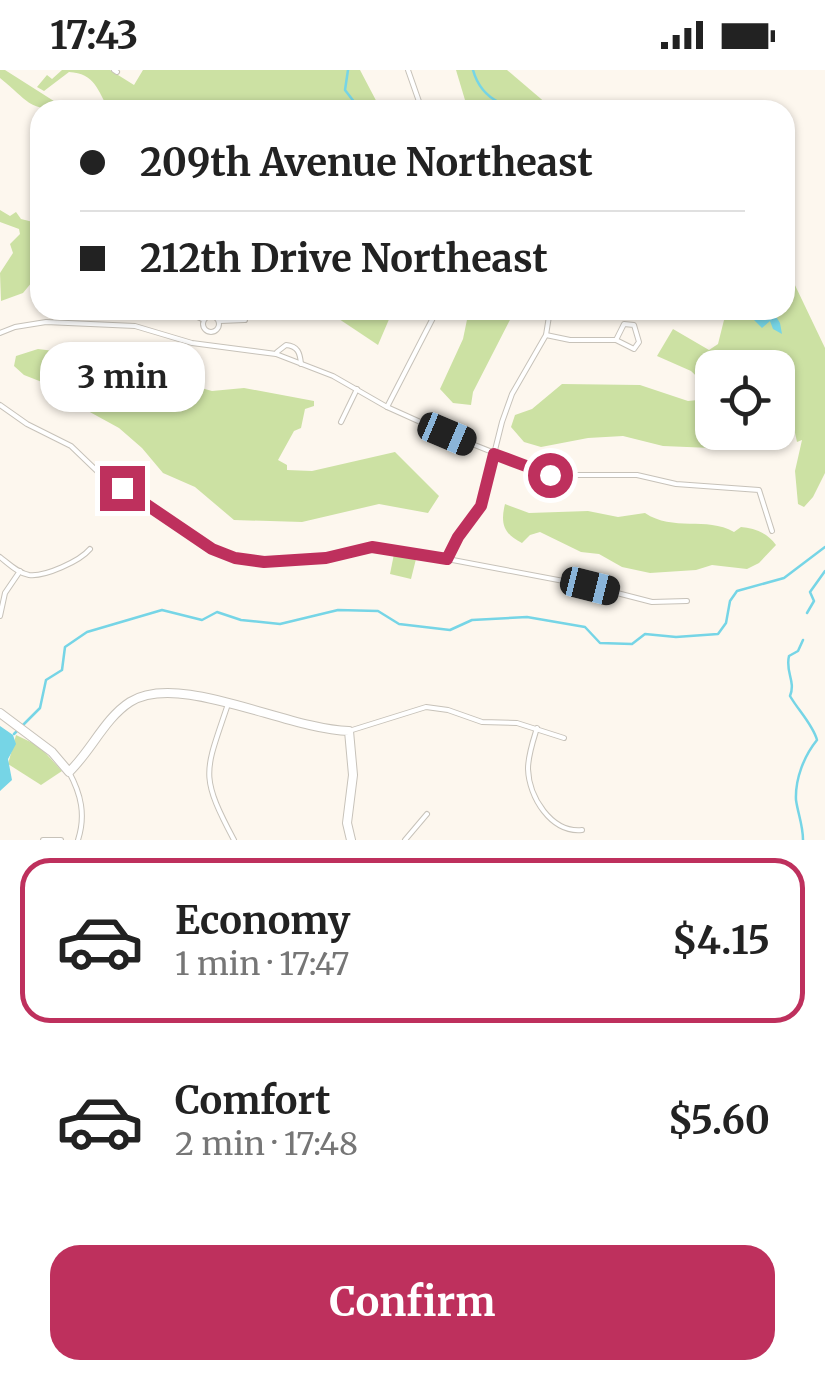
<!DOCTYPE html>
<html lang="en">
<head>
<meta charset="utf-8">
<style>
	body { margin:0; font-family:Merriweather,serif; background:#f6f6f6; color:#222; height:100vh; display:flex; flex-direction:column; font-size:38px; white-space:nowrap }
	* { box-sizing:border-box; margin:0 }
	p { font-size:32px; color:#767676 }
	.icon { flex:none; width:55px; height:55px; fill:none; stroke:currentColor; stroke-width:2; stroke-linecap:round; stroke-linejoin:round }
	.map { position:relative; height:770px; overflow:hidden }
	.details { display:flex; flex-direction:column; background:#fff; flex:1 }
	.details>* { flex:none }
	.guide { position:absolute; left:30px; top:30px; width:765px; height:220px; border-radius:30px; box-shadow:0 2px 8px #0004; display:grid; align-content:center; height:220px; padding:0 50px; background:#fff }
	.tools { position:absolute; left:695px; top:280px; display:grid; gap:20px }
	.tools a { display:grid; place-items:center; width:100px; height:100px; border-radius:20px; background:#fff; box-shadow:0 2px 8px #0004; font-size:50px }
	.end { position:absolute; width:45px; height:45px; margin:-22px; border:12px solid #be305d; background:#fff; box-shadow:0 0 0 5px #fff }
	.from { border-radius:50% }
	.bubble { position:absolute; height:70px; border-radius:30px; background:#fff; box-shadow:0 2px 8px #0004; font-size:32px; font-weight:700; line-height:70px; text-align:center }
	.car { position:absolute; width:30px; height:60px; margin:-30px -15px; border-radius:12px; box-shadow:0 0 8px 2px #0007; background:linear-gradient(#222 24%,#8ab4d8 0 40%,#222 0 76%,#8ab4d8 0 86%,#222 0) }
	.guide b { display:flex; align-items:center; gap:35px; height:95px; font-size:38px }
	.guide b+b { border-top:2px solid #e0e0e0 }
	.guide i { width:25px; height:25px; background:#222 }
	ul { padding:18px 0 0; list-style:none }
	li { display:flex; align-items:center; gap:30px; height:165px; margin:0 20px 15px; padding:0 30px; border:5px solid transparent; border-radius:30px }
	li div { flex:1 }
	li b { display:block; font-size:38px }
	li em { font-style:normal; font-weight:700 }
	li.active { border-color:#be305d }
	li>.icon { width:90px; height:90px; stroke-width:1.5 }
	.action { display:flex; gap:20px; margin-top:auto; padding:20px 50px }
	.action a { flex:1; height:115px; border-radius:30px; background:#be305d; color:#fff; font-size:40px; font-weight:700; line-height:115px; text-align:center }
	.status { display:flex; justify-content:space-between; align-items:center; height:70px; padding:0 50px; background:#fff; direction:ltr }
	.status svg { height:28px; fill:currentColor }
	.map>svg:first-child { display:block }
	.green { fill:#cce1a3 }
	.water { fill:#76d5e6 }
	.lines { fill:none; stroke-linecap:round; stroke-linejoin:round }
	.stream { stroke:#76d5e6; stroke-width:2.5 }
	.street-casing { stroke:#c7c2b9; stroke-width:6 }
	.secondary-casing { stroke:#c7c2b9; stroke-width:10 }
	.street { stroke:#fff; stroke-width:4 }
	.secondary { stroke:#fff; stroke-width:8 }
	.route { stroke:#be305d; stroke-width:12 }
</style>
</head>
<body>
<div class="status"><b>17:43</b><svg viewBox="0 0 49 12"><path d="M0 12V9h3v3zM5 12V6h3v6zM10 12V3h3v9zM15 12V0h3v12zM26 1h20v11H26zM47 4h2v5h-2z"/></svg></div>
<div class="map">
<svg width="825" height="770" viewBox="0 0 825 770">
	<rect width="100%" height="100%" fill="#fdf7ee"/>
	<!-- green -->
	<g class="green">
		<path d="M0,0H5L68,40C26,40 29,31 0,8Z"/>
		<path d="M62,0H110L134,15L143,0H360L381,40H109C98,21 95,3 69,2L44,21L37,17L47,5L52,9Z"/>
		<path d="M456,0H507L554,40H468Z"/>
		<path d="M0,140L10,146L16,142L21,149L33,152L40,142V211L32,212L23,223L1,231L0,203L13,183L10,174L20,164L19,159L0,152Z"/>
		<path d="M785,207L793,211L825,278V403L813,427L804,437L798,434L795,401L802,370L797,372L790,340L782,335L778,336V298H712V362L761,363L735,379L663,376L623,366L588,368L541,377L524,372L511,357L515,345L532,339L562,314L640,315L688,331L707,329L711,320L691,301L657,286L673,259L709,280L718,274L725,246L703,248L689,240H785Z"/>
		<path d="M318,240H393L378,275L339,249Z"/>
		<path d="M469,240H515L473,322L471,335L453,333L440,319L463,269Z"/>
		<path d="M38,279L54,281L70,290L97,286L117,295L212,321L244,318L314,331V336L305,339L301,358L294,361L278,390L287,395V400L312,401L395,382L439,426L428,443L379,434L302,452L234,450L195,417L163,403L142,378L119,358L88,341L65,321L24,305L14,296L16,286Z"/>
		<path d="M505,434L529,443L588,441L618,447L645,443C673,462 706,446 734,462L741,457C754,458 768,463 776,475L759,493L747,499L712,495L696,500L650,503L622,497L599,484L581,482L540,462L530,465L522,473C504,464 500,454 505,434Z"/>
		<path d="M394,484L416,489L411,509L390,504Z"/>
		<path d="M16,665L39,676L62,701L41,715L8,694Z"/>
	</g>
	<!-- water -->
	<g class="water">
		<path d="M744,240H772L780,253L782,264L773,259L770,251L762,258Z"/>
		<path d="M0,656L13,665L16,674L8,689L12,710L0,721Z"/>
	</g>
	<g class="lines">
		<!-- stream -->
		<g class="stream">
			<path d="M348,0L345,20L355,33L356,40"/>
			<path d="M473,0C481,29 512,47 540,31L546,40"/>
			<path d="M807,543L814,531L810,522L825,501"/>
			<path d="M14,664L40,638L46,610L62,600L65,577L87,562L162,540L202,550L217,542L241,550L280,554L338,540L378,541L399,554L450,560L472,550L527,547L585,557L600,573L632,574L645,564L676,567L718,564L726,553L730,531L737,521L784,508L825,477"/>
			<path d="M803,770C803,755 798,744 796,730C795,709 804,686 817,670C813,655 798,640 790,626C796,611 785,602 789,586L798,581L803,570"/>
		</g>
		<!-- street casing -->
		<g class="street-casing">
			<g id="street">
				<path d="M114,0L117,2"/>
				<path d="M408,0L422,40"/>
				<path d="M186,242L202,249"/>
				<circle cx="211" cy="254" r="8"/>
				<path d="M220,251L245,250"/>
				<path d="M0,263L15,257L46,252L135,256L192,273L276,284L333,306L387,337L447,364L550,405H637L676,414L759,420L772,461"/>
				<path d="M546,265L570,270H616L634,279L639,272L634,255L624,254L616,270"/>
				<path d="M277,282L286,275C298,276 300,283 301,294"/>
				<path d="M0,335L27,354L71,376L97,401L191,466L235,488L291,491L384,477L590,516L652,532L687,531"/>
				<path d="M387,337L434,246"/>
				<path d="M341,352L357,319"/>
				<path d="M0,487C9,494 18,503 29,505C45,507 80,491 90,479"/>
				<path d="M447,489L457,467L481,436L502,352L512,324L546,265L550,240"/>
				<path d="M0,546L5,523L20,501"/>
				<path d="M228,634C205,703 199,704 234,770"/>
				<path d="M537,658C533,671 528,685 528,699C529,727 551,763 582,760"/>
				<path d="M349,661L426,637L448,640L482,652L517,653L564,668"/>
				<path d="M69,702C81,724 86,745 78,770"/>
				<path d="M43,770H61"/>
				<path d="M405,770L427,744"/>
			</g>
		</g>
		<!-- secondary casing -->
		<g class="secondary-casing">
			<path id="secondary" d="M0,643L52,682L69,702C91,681 105,648 130,632C179,601 288,660 349,661L353,705L347,753L351,770"/>
		</g>
		<!-- street -->
		<use href="#street" class="street"/>
		<!-- secondary -->
		<use href="#secondary" class="secondary"/>
	</g>
	<g class="lines">
		<!-- route -->
		<path class="route" d="M122,418L212,479L235,488L264,492L326,488L372,477L447,489L458,467L481,436L494,384L550,405"/>
	</g>
</svg>
<div class="tools">
<a><svg class="icon" aria-label="locate" viewBox="0 0 24 24"><circle cx="12" cy="12" r="6"/><path d="M12 2v4M12 18v4M2 12h4M18 12h4"/></svg></a>
</div>
<i class="end from" style="left:550px;top:405px"></i>
<i class="end" style="left:122px;top:418px"></i>
<div class="bubble" style="left:40px;top:272px;width:165px">3 min</div>
<i class="car" style="left:447px;top:364px;rotate:113deg"></i>
<i class="car" style="left:590px;top:516px;rotate:104deg"></i>
<div class="guide">
<b><i class="from"></i>209th Avenue Northeast</b>
<b><i></i>212th Drive Northeast</b>
</div>
</div>
<section class="details">
<ul>
<li class="active"><svg class="icon" aria-label="car" viewBox="0 0 24 24"><path d="M5 17H2v-5l4-1 3-4h7l3 4 3 1v5h-3M9 17h6M6 11h13"/><circle cx="7" cy="17" r="2"/><circle cx="17" cy="17" r="2"/></svg><div><b>Economy</b><p>1 min · 17:47</p></div><em>$4.15</em></li>
<li><svg class="icon" aria-label="car" viewBox="0 0 24 24"><path d="M5 17H2v-5l4-1 3-4h7l3 4 3 1v5h-3M9 17h6M6 11h13"/><circle cx="7" cy="17" r="2"/><circle cx="17" cy="17" r="2"/></svg><div><b>Comfort</b><p>2 min · 17:48</p></div><em>$5.60</em></li>
</ul>
<div class="action"><a>Confirm</a></div>
</section>
</body>
</html>
